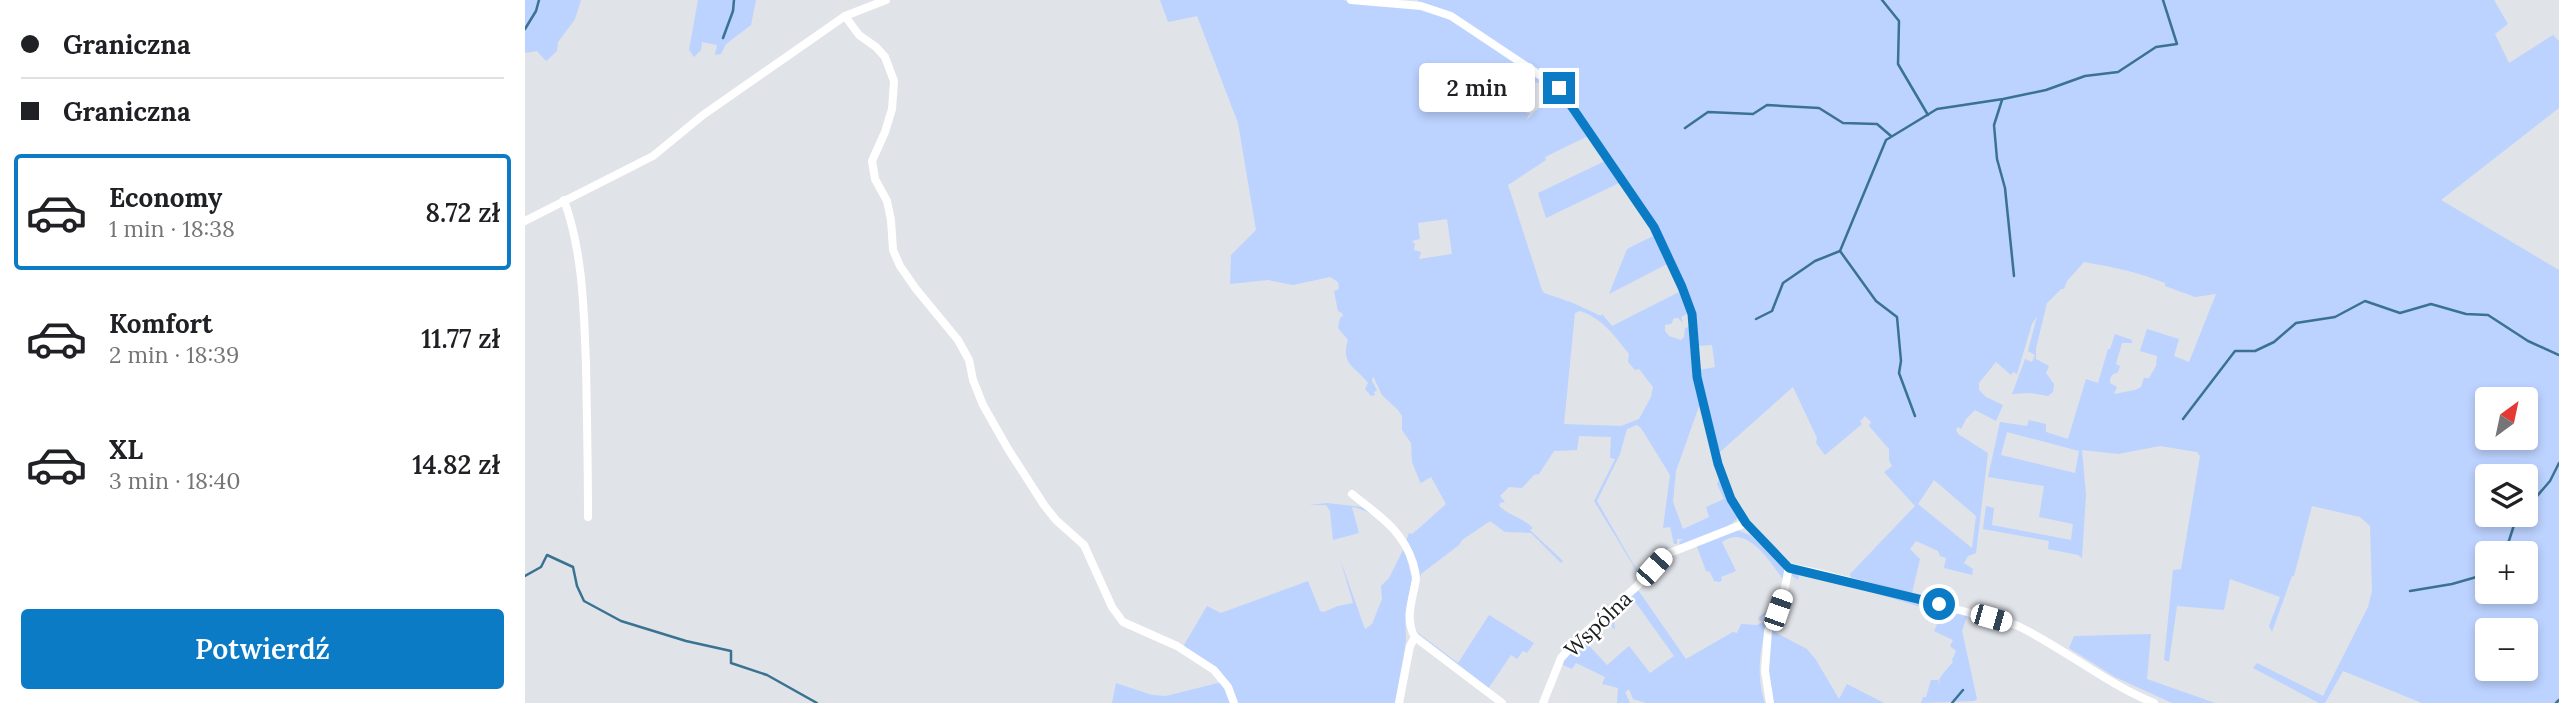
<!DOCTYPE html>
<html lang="pl">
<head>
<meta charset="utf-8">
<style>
	body { margin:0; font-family:Lora,serif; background:#f2f2f2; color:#202124; height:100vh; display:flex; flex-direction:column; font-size:26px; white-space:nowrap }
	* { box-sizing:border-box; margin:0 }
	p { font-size:23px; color:#757577 }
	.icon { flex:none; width:38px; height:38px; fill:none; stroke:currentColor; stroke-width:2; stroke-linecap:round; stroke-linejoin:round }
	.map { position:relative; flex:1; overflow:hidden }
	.drawer { display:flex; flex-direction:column; background:#fff; width:525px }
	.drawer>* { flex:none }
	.top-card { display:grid; align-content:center; height:154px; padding:0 21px; background:#fff }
	.needle { width:46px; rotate:33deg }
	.buttons { position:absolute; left:1950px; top:387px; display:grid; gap:14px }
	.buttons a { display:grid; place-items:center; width:63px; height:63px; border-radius:7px; background:#fff; box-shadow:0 4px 10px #0003; font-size:35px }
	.end { position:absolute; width:32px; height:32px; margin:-16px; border:9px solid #0b7bc5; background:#fff; box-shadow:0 0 0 4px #fff }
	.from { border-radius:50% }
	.bubble { position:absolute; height:49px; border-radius:7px; background:#fff; box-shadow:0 4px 10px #0003; font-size:23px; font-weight:600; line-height:49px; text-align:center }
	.car { position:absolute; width:21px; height:42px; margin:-21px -10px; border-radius:9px; box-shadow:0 0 5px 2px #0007; background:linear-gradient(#fff 24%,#345 0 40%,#fff 0 76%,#345 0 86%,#fff 0) }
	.top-card b { display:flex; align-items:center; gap:24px; height:66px; font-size:26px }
	.top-card b+b { border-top:2px solid #e0e0e0 }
	.top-card i { width:18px; height:18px; background:#202124 }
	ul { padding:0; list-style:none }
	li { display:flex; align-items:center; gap:21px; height:116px; margin:0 14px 10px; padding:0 7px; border:4px solid transparent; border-radius:7px }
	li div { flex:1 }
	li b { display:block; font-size:26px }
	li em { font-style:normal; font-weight:600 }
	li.current { border-color:#0b7bc5 }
	li>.icon { width:63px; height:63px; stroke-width:1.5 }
	.action { display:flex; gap:14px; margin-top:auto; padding:14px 21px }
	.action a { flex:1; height:80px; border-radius:7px; background:#0b7bc5; color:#fff; font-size:28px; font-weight:600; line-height:80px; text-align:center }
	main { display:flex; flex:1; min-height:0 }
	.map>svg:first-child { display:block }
	.green { fill:#bcd2ff; fill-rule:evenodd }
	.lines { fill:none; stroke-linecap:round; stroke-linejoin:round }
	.stream { stroke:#3a7292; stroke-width:2.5 }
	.minor { stroke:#fff; stroke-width:8 }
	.route { stroke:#0b7bc5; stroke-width:9 }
	.labels { text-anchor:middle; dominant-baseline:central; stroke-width:5; stroke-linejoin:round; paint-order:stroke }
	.street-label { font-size:21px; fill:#1a1b1d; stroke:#fff }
</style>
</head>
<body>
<main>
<section class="drawer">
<div class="top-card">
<b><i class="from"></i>Graniczna</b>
<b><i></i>Graniczna</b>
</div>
<ul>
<li class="current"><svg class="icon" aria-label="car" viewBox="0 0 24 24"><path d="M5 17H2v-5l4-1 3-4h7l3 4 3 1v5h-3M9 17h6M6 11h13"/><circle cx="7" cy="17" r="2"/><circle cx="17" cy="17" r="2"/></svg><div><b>Economy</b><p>1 min · 18:38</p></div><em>8.72 zł</em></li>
<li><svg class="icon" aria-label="car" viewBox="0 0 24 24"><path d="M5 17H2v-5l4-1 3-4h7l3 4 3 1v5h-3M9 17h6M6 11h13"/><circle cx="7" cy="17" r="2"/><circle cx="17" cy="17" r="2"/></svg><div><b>Komfort</b><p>2 min · 18:39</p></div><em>11.77 zł</em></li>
<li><svg class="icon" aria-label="car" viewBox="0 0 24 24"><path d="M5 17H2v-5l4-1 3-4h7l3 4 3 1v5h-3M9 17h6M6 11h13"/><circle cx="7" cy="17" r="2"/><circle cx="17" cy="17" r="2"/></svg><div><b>XL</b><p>3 min · 18:40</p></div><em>14.82 zł</em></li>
</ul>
<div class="action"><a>Potwierdź</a></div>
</section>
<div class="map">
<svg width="2034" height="703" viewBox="0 0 2034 703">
	<rect width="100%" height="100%" fill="#e0e3e8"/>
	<!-- green -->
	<g class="green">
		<path d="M0,0H56L50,19L33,42L32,51L21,61L12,51L0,53Z"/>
		<path d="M173,0H231L226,25L201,44L196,54L190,55L192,45L177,42L176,50L169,57L164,50Z"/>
		<path d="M635,0H817L836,4L902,9L903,7L892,0H1969L1983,24L1970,34L1984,63L2028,35L2034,41V108L1916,200L2034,270V703H1897L1818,671L1800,703H1794L1728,668L1732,663L1798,696L1843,607L1847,591L1845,526L1835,517L1787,506L1769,576H1767L1747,632L1744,626L1755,597L1705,579L1699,610L1652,606L1644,662L1639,660L1648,570L1656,569L1675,456L1672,452L1635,446L1593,454L1557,450L1561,495L1557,558L1553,555L1523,549L1524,541L1458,529L1461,506L1469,508L1467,525L1546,540L1548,524L1514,517L1519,486L1463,477L1475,422L1502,426L1504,420L1521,424V432L1543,439L1561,379L1573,383L1583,349H1585L1590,334L1607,340V343H1597L1591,364L1595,366L1593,372L1587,375L1585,379V383L1592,387L1589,394L1610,390L1616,387L1619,378H1624L1631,366L1632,356L1615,351L1622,329L1654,339L1649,356L1664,362L1691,294L1670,297L1640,286V283C1613,272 1588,267 1559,262L1542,281L1539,289H1536L1522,303L1511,348V359L1524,366L1521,373L1529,384L1528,392L1523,396L1505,393L1487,394L1500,359L1507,362L1510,355L1503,351L1512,316L1507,324L1492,374L1488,372L1486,375L1471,362L1454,383V390L1461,397L1478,405L1471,421L1450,410L1441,419L1436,429L1433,427L1431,429L1433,434L1463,453L1451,553L1443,556L1439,563L1448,569L1447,575L1419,568L1421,558L1415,556L1413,551L1391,541L1385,549L1395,559L1387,593L1326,578L1325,574L1390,506L1359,472L1367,466L1364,460V449L1344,426L1346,422L1340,416L1335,421L1337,424L1300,455L1291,443L1292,438L1268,387L1195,452C1181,430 1178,396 1174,370L1190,367L1187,345L1172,346L1173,342L1170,339V318L1162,291L1127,218L1036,88L1025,81L1017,84L1009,82L985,107L988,108L994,102L998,112L1005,113L1001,121L1009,112L1032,92L1065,135L1020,157L1021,160L983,185L1017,290L1019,293L1048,303L1076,316L1077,314L1087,326L1154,292L1162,314L1156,317L1158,323L1153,318H1149L1146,324L1140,325V331L1144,336L1156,340L1159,337L1160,328L1164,327L1167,330C1167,385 1186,468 1214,514C1211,529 1170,539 1156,546L1154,542L1158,539H1152V544H1149L1145,527L1138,528L1145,475L1116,428L1112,425L1102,429L1095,454L1072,501L1113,572L1141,546L1142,550L1116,576L1114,575L1069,501L1090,459L1085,458L1086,437L1054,436L1052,450L1029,451L1014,474L1009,475L997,488L984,487L975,496L980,502L975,503L974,506C985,516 998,518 1008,528L1005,530L1038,561L1036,563L1006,533L980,532L965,521L937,540L934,545L896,574L887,609V620L893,633L933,663L964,615L1009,643L1002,653L998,651L992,659L986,655L963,689L893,636C877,615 894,596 892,574C892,563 886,551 881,541L884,533L887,534L892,530L921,504L906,477L896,483L895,482L887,462L886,443L877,430V416L873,410L857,395L848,376L847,381L852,390L849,392L850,395L846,396L840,389L843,383C831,367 815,365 823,340L813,328L815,318L818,316L817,313L813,311L809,291L814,289L813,282L805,277L768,285L743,280L705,284L706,255L731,230L713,123L672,16L643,22ZM922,219L927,254L894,259L896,252L889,250L890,244L887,241L895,239L893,223ZM1055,311C1078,319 1089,335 1104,354L1103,362L1110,370L1114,369L1128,387L1126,397L1114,419L1096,426L1039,424L1050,313ZM1962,399H2000V438H1962ZM1174,406L1194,480L1192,484L1199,499L1181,507L1184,517L1158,529L1148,502L1151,471ZM1482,432L1554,451L1550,473L1476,455ZM1962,476H2000V514H1962ZM1409,480L1451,516L1447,548L1393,504ZM1962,553H2000V592H1962ZM1962,630H2000V668H1962Z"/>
		<path d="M1080,161L1096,182L1021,218L1013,193Z"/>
		<path d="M1130,235L1152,281L1150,282L1142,264L1084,294L1102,249Z"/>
		<path d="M802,503L837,507L869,532L878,543L887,579L880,615L881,641L870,703H710C699,675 686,666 661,649L659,645L682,606L696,613L783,581L795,611L799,612L813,606L828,603L815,559L840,629L847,624L857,599L856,586L864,578L878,550C872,531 847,510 827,507L834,533L808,540L805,511L801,505H784Z"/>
		<path d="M1212,530L1225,535L1259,567L1261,575L1252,607L1237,617V620L1235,621L1233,618L1252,602L1258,579C1245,562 1222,523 1197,542L1211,571L1196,577L1197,580L1195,582L1189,581L1185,572L1181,571L1171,544Z"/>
		<path d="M1267,571L1274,573L1273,580L1266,575L1248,631L1282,649L1291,660L1314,699L1322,684L1359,703H1246L1241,671L1247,625Z"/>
		<path d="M1113,590L1161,659L1208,632L1212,633L1216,624L1232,625L1245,619C1234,644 1231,677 1240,703H1121L1108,699L1104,689L1100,692L1105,703H1092L1093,688L1077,684L1080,677L1051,663L1047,669L1036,664L1041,655L1057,638L1082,665L1104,646L1125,673L1149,656L1111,603L1105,604L1089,619L1090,630L1079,618Z"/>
		<path d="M1358,591L1443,613L1437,631L1452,699L1449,701L1396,703L1398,697H1401L1406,680H1413L1415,686L1414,680C1418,673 1422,669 1428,662L1427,660L1431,651L1425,646L1428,640L1409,631L1414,620L1409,611L1356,595Z"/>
		<path d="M1626,634L1622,679L1690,703H1647L1590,677L1544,648L1549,636Z"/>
		<path d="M697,682L706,703H587L591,683L627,695L641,696Z"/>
	</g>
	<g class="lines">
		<!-- stream -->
		<g class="stream">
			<path d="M1357,0L1374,21L1373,64L1403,115"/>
			<path d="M0,29L11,11L14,0"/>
			<path d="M198,38L208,11L209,0"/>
			<path d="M1477,100L1469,125L1472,159L1480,188L1489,276"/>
			<path d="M1160,128L1183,112L1228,114L1242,105L1294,108L1318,123L1352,124L1366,136"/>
			<path d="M1231,319L1247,311L1258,283L1290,261L1315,251"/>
			<path d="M1390,416L1374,373L1376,361L1372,317L1351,301L1315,251L1361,140L1412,109L1478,99L1521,90L1560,76L1593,72L1631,47L1652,44L1638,0"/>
			<path d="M1658,419L1710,351H1730L1749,342L1771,323L1810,317L1840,301L1875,313L1906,304L1941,314L1963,315L2003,341L2034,355"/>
			<path d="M2000,510L2025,481L2034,463"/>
			<path d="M1980,553L1990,522L1996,514"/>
			<path d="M0,576L16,567L22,555L48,567L52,586L59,601L96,621L161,641L206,651V663L242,675L292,703"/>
			<path d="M1885,591L1927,584L1962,574"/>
			<path d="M1427,703L1438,690"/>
			<path d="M2031,703L2034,700"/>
		</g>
		<!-- minor -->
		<g class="minor">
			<path d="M826,0L896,6L926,16L1034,88L1129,227L1157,287L1167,314L1172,377L1193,464L1206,499L1221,523L1264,567L1297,574L1491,625C1539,648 1580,683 1629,703"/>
			<path d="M320,16L334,35L351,47L360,57L369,81L367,109L360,132L347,161L350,179L362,201L366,220L368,250L375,266L391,289L433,340L444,360L448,380L458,405L483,449L519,505L531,520L559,545L587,607L598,622L652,646L689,670L703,687L709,703"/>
			<path d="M39,200C58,252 59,311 61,366C62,416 63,466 63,517"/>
			<path d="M0,221L128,156L178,115L320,16L361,0"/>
			<path d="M827,494C854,516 877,529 888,563C889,568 891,573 891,579C888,599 879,618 890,637L977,703"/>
			<path d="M874,703L885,646L890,637"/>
			<path d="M1018,703L1036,658L1054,638L1111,587L1142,554L1221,523"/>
			<path d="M1245,703L1240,671L1243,631L1259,592L1264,567"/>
		</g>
	</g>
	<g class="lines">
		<!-- route -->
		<path class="route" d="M1034,88L1129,227L1157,287L1167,314L1172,377L1193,464L1206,499L1221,523L1264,568L1414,604"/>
	</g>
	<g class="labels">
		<!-- street labels -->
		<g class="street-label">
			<text transform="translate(1073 624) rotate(-44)">Wspólna</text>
		</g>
	</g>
</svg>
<div class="buttons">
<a><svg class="needle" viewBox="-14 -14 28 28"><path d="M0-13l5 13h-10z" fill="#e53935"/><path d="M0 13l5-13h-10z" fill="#757577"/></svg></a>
<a><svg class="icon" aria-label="layers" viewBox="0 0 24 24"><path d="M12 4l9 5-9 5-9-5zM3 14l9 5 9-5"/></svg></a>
<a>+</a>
<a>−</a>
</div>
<i class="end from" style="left:1414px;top:604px"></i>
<i class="end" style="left:1034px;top:88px"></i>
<div class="bubble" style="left:894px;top:63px;width:116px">2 min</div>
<i class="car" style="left:1129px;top:567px;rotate:42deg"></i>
<i class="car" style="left:1253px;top:610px;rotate:19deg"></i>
<i class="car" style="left:1466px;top:618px;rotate:106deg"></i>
</div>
</main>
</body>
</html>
